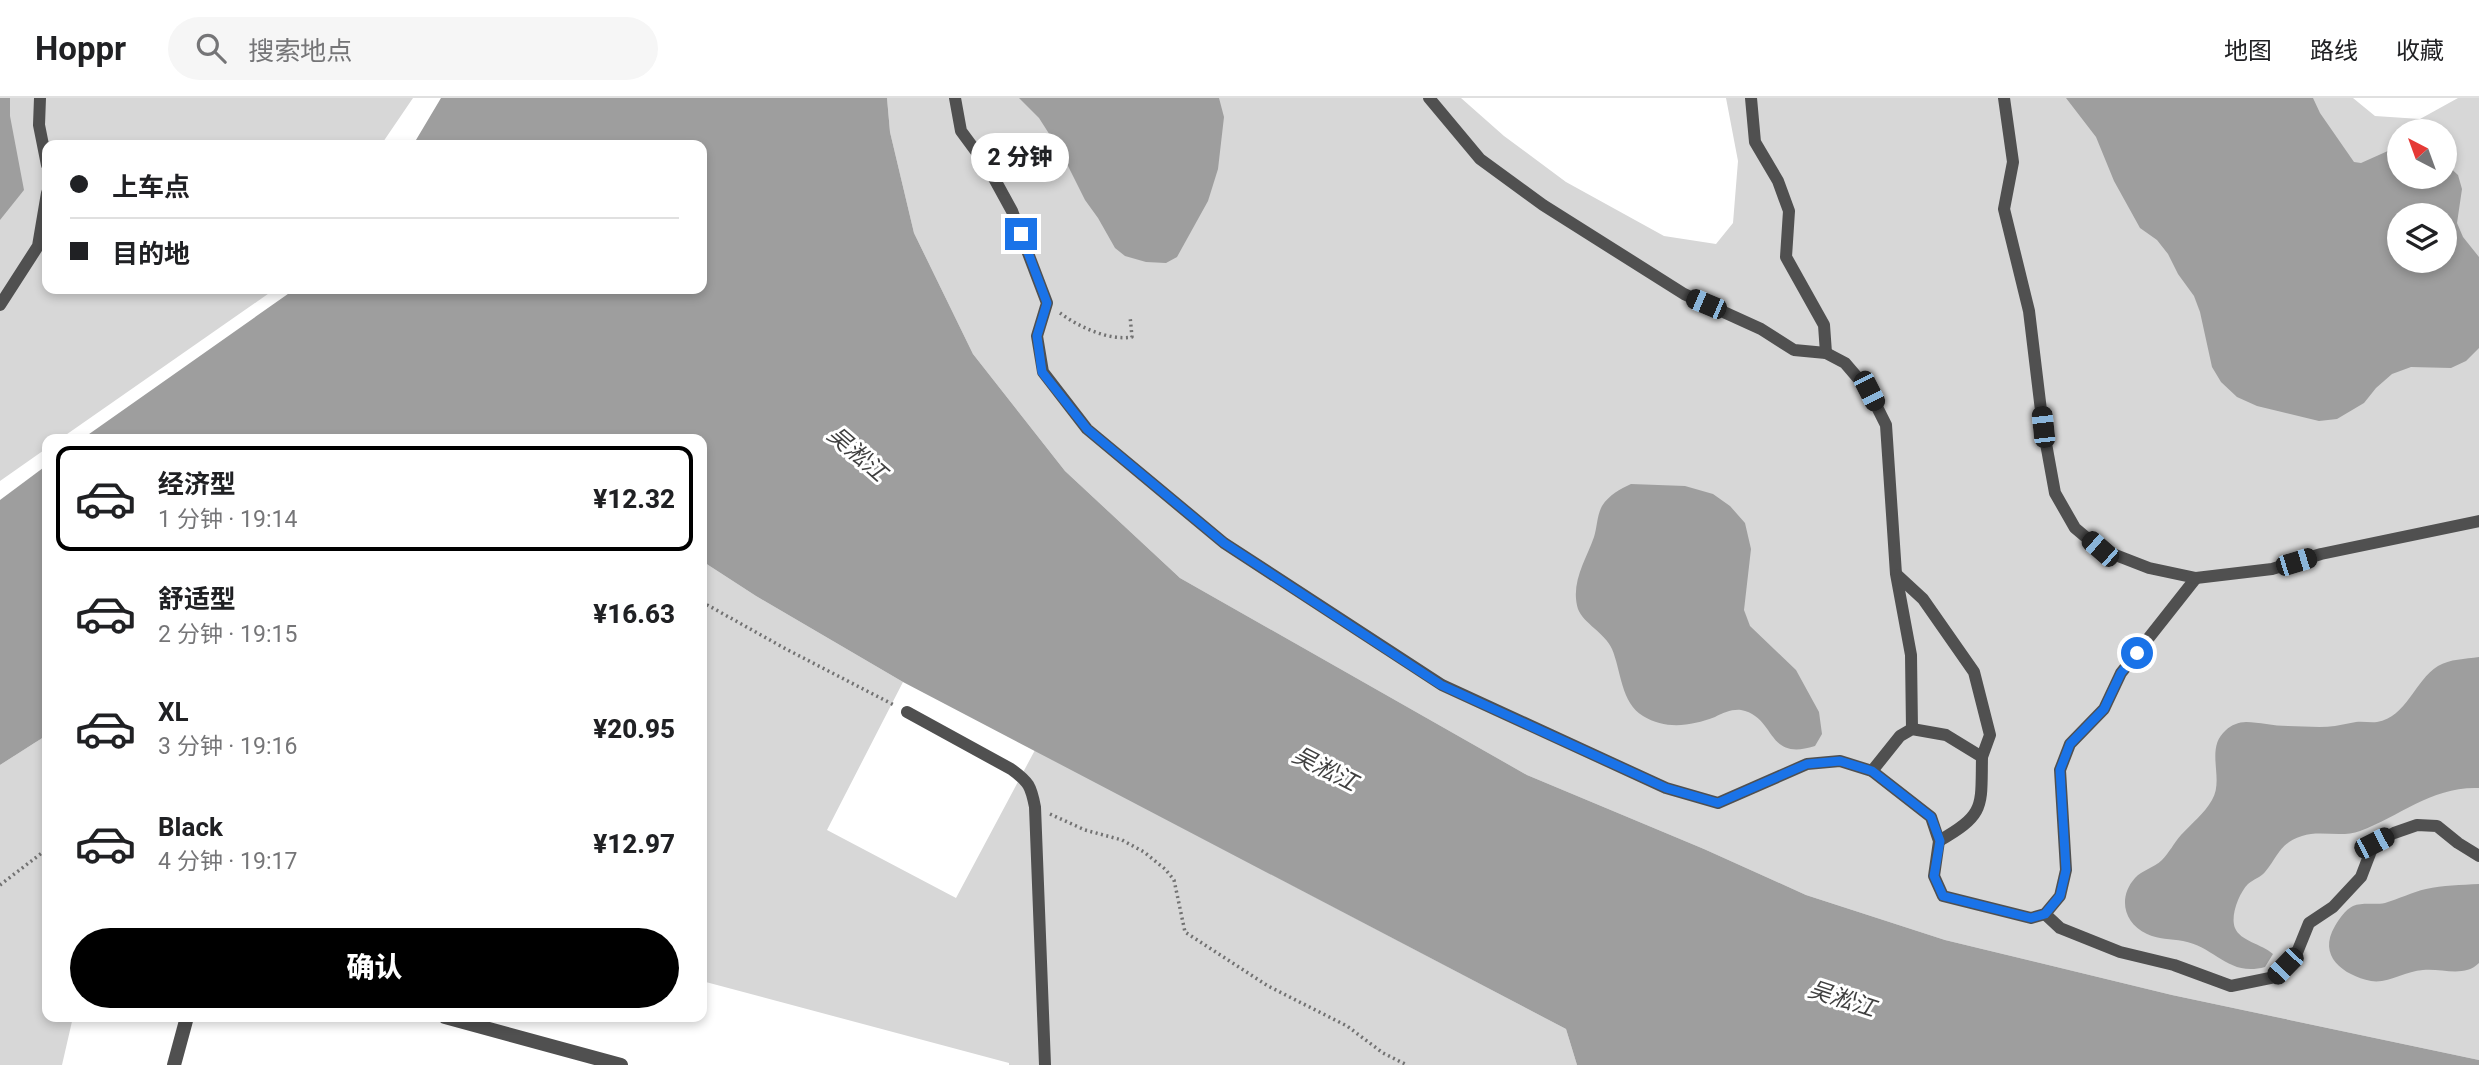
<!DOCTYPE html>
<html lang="zh">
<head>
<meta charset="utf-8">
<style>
	body { margin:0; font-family:Roboto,"Noto Sans SC",sans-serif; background:#f6f6f6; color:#202124; height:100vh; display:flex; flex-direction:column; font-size:26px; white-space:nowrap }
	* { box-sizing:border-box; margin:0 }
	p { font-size:23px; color:#757577 }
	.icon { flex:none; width:38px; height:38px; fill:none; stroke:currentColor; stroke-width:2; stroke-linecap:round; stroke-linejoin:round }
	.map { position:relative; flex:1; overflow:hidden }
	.details { position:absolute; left:42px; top:336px; width:665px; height:588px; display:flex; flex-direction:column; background:#fff; border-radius:14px; box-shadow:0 4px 10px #0003 }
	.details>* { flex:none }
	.hud { position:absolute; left:42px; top:42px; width:665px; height:154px; border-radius:14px; box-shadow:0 4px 10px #0003; display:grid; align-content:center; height:154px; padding:0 28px; background:#fff }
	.needle { width:46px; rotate:319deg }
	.fabs { position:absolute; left:2387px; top:21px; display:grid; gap:14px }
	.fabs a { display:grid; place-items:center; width:70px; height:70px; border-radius:50%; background:#fff; box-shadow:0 4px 10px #0003; font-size:35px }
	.end { position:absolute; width:32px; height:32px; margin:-16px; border:9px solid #1a73e8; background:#fff; box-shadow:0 0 0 4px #fff }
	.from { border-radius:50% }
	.bubble { position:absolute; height:49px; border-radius:24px; background:#fff; box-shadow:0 4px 10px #0003; font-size:23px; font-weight:800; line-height:49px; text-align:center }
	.car { position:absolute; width:21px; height:42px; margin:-21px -10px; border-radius:9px; box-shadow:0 0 5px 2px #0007; background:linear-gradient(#222 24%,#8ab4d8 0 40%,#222 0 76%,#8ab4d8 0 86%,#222 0) }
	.hud b { display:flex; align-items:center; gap:24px; height:66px; font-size:26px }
	.hud b+b { border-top:2px solid #e0e0e0 }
	.hud i { width:18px; height:18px; background:#202124 }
	ul { padding:12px 0 0; list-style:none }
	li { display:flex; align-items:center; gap:21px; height:105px; margin:0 14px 10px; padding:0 14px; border:4px solid transparent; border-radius:14px }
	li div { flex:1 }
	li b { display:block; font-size:26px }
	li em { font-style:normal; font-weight:800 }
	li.selected { border-color:#000 }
	li>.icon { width:63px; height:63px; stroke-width:1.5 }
	.button { display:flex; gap:14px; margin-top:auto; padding:14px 28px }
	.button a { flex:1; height:80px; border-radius:42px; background:#000; color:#fff; font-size:28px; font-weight:800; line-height:80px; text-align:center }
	header { display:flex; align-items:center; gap:42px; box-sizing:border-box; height:98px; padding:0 35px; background:#fff; border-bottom:2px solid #e0e0e0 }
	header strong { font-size:33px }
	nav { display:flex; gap:38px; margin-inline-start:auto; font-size:24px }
	.search { width:490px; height:63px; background:#f6f6f6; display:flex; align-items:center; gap:18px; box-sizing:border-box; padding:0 24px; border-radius:38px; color:#757577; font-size:26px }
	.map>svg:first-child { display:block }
	.green { fill:#d7d7d7; fill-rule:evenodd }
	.water { fill:#9e9e9e; fill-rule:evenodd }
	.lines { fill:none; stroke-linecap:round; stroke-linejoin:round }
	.path { stroke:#727272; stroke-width:3.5; stroke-dasharray:2 3.5; stroke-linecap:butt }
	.lane { stroke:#505050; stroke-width:12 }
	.street { stroke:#505050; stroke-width:14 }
	.route { stroke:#1a73e8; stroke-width:9 }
	.labels { text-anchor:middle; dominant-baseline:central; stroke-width:6; stroke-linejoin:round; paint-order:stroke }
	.water-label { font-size:23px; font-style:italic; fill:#3f3f3f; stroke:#fff }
</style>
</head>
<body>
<header>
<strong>Hoppr</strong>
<div class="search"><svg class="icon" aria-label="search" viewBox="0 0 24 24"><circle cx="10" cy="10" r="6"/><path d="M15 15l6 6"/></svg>搜索地点</div>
<nav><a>地图</a><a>路线</a><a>收藏</a></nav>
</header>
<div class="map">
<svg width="2479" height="967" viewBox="0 0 2479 967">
	<rect width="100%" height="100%" fill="#fff"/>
	<!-- green -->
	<g class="green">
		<path d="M0,0H413L381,47H47V191H275L60,341H47V350L0,383Z"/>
		<path d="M887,0H1461L1504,38L1566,84L1664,138L1716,146L1733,125L1738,63L1726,0H2353L2375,18L2420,21L2458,0H2479V962L2172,897L1945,842L1806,797L1704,751L1527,677L1180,480L1065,373L973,256L914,135L890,34ZM2399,33H2445V79H2399ZM2399,117H2445V163H2399Z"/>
		<path d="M702,463L756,498L903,584L827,732L956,800L1035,652L1566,931L1577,967H1009V965L702,883Z"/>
		<path d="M47,637V919H73L62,967H0V667Z"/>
	</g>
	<!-- water -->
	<g class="water">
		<path d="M0,0H10V18L24,92L0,122Z"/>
		<path d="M441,0H887L890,34L914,135L973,256L1065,373L1180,480L1527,677L1704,751L1806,797L1945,842L2172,897L2479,962V967H1577L1566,931L903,584L756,498L702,463V341H82L295,191H702V47H413Z"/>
		<path d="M1019,0H1219L1224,19L1218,71L1208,103L1177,159L1166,165L1146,164L1125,158L1115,150L1098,120L1085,102L1062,56L1039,20Z"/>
		<path d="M2066,0H2313L2320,15L2354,64L2361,65L2399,48V79H2445V65L2458,77L2462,91L2457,125L2463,139L2479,159V250L2466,263L2451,270L2411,269L2392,276L2376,290L2364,305L2337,321L2319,323L2257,308L2237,299L2221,284L2212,269L2200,214L2194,198L2178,176L2168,156L2157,142L2140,130L2114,83L2096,39ZM2445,117V163H2399V117Z"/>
		<path d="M47,367V637L0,667V402Z"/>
		<path d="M1631,386L1685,388L1713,396L1730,408L1745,425L1751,451L1744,512L1750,528L1796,572L1819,614L1822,636L1815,648C1765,664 1777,619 1741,612C1732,611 1723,615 1715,619C1691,628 1666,632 1643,618C1621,605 1621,572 1612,551C1605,535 1583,525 1578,511C1570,485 1586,462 1594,439C1597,430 1597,417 1602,408C1609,397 1620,391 1631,386Z"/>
		<path d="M2479,559V690C2433,688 2400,718 2360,733C2342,740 2320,732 2302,738C2280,745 2279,757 2265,774C2261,779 2254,781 2248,786C2239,795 2230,818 2235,830C2240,843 2262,846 2273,856L2265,869C2228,879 2216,849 2183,843C2171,841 2158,841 2147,836C2123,825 2118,799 2135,780C2142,772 2154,770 2162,762C2169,755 2174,745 2181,737C2192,725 2204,716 2212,702C2225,680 2204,651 2226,632C2231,627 2239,624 2246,624C2259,624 2273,628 2288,628C2303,628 2320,630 2335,628C2342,627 2349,625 2356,624C2363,623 2370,625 2377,624C2407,619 2414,583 2438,568C2450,561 2465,561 2479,559Z"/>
		<path d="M2479,786V865C2464,880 2442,870 2423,872C2405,873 2388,886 2371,883C2343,877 2317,858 2335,828C2339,821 2345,812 2353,808C2362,804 2375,807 2385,805C2399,801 2412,794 2426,791C2443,787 2461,787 2479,786Z"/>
	</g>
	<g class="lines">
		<!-- path -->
		<g class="path">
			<path d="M1060,215C1079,229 1109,243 1132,239L1130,218"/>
			<path d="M702,504L786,551L894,607"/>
			<path d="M1050,716L1085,732L1122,742L1144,754L1165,771L1174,782L1185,834L1268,888L1347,928L1383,955L1407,967"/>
			<path d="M0,787L47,751"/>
		</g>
		<!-- lane -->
		<g class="lane">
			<path d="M40,0L39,27L47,67"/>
			<path d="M955,0L961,33L989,71L1012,113L1047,205L1037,238L1043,274L1087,331L1224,445L1442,587L1666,690L1718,705L1807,666L1840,663L1872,673L1931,719L1939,743L1934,778L1943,798L2031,820L2045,816L2060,798L2066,772L2060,672L2070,646L2104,611L2121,575L2196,480"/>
			<path d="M1429,0L1480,61L1543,107L1684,196L1761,231L1794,252L1826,255L1845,265L1869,293L1886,327L1896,476L1911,557L1912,631"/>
			<path d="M1751,0L1755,44L1778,83L1789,113L1786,159L1824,227L1826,255"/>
			<path d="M2004,0L2013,64L2004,111L2029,213L2043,329L2055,395L2075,430L2100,451L2149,470L2196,480L2272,471L2321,456L2479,423"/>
			<path d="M0,207L38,148L47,95"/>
			<path d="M1897,477L1923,501L1974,574L1990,637L1982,659"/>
			<path d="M907,614L1011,671C1029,684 1031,688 1035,709L1045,967"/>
			<path d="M1872,673L1900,638L1912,631L1946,637L1982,659C1981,709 1986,716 1939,743"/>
			<path d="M2045,816L2060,830L2120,854L2174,867L2231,888L2275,879L2296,857L2309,825L2333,809L2361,779L2374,745L2394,735L2417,727L2437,728L2458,745L2479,758"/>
		</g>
		<!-- street -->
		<g class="street">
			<path d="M445,919L621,967"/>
			<path d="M174,967L187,919"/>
		</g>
	</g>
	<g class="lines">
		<!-- route -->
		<path class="route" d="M1021,136L1047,205L1037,238L1042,274L1087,331L1224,445L1441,587L1666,690L1718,705L1807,666L1840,663L1872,673L1931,719L1940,743L1934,778L1943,798L2031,820L2045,816L2060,798L2066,772L2060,672L2070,646L2104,611L2121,575L2137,555"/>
	</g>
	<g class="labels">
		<!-- water labels -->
		<g class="water-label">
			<text transform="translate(857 356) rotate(41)">吴淞江</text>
			<text transform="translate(1325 671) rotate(27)">吴淞江</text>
			<text transform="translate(1842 901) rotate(18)">吴淞江</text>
		</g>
	</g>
</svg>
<div class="fabs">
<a><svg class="needle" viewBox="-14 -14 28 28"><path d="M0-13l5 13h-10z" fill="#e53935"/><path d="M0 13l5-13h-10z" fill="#757577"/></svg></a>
<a><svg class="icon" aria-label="layers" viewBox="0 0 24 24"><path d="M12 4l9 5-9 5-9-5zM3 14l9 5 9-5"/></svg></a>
</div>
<i class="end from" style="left:2137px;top:555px"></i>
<i class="end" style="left:1021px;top:136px"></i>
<div class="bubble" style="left:971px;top:35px;width:98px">2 分钟</div>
<i class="car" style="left:1706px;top:206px;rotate:293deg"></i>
<i class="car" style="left:1869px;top:293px;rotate:153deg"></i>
<i class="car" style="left:2043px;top:329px;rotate:354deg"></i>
<i class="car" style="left:2100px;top:451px;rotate:311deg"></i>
<i class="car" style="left:2296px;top:464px;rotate:73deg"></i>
<i class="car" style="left:2374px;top:745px;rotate:63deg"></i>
<i class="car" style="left:2285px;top:868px;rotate:224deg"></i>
<div class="hud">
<b><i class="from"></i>上车点</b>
<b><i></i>目的地</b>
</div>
<section class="details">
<ul>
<li class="selected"><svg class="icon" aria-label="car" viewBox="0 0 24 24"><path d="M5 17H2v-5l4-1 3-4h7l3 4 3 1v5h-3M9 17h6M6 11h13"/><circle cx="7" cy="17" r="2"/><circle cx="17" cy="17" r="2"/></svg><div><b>经济型</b><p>1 分钟 · 19:14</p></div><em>¥12.32</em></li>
<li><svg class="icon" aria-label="car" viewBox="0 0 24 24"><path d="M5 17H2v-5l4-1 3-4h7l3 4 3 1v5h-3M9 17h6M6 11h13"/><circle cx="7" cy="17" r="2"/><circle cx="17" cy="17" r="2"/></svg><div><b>舒适型</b><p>2 分钟 · 19:15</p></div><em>¥16.63</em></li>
<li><svg class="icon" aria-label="car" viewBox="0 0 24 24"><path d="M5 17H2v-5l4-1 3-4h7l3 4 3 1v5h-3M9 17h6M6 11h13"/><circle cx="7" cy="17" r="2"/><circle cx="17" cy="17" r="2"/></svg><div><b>XL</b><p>3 分钟 · 19:16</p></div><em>¥20.95</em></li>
<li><svg class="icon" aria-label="car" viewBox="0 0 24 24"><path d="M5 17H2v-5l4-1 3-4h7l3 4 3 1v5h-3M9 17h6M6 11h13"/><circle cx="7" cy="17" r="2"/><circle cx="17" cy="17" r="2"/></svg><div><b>Black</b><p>4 分钟 · 19:17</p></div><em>¥12.97</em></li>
</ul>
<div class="button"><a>确认</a></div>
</section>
</div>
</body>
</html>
